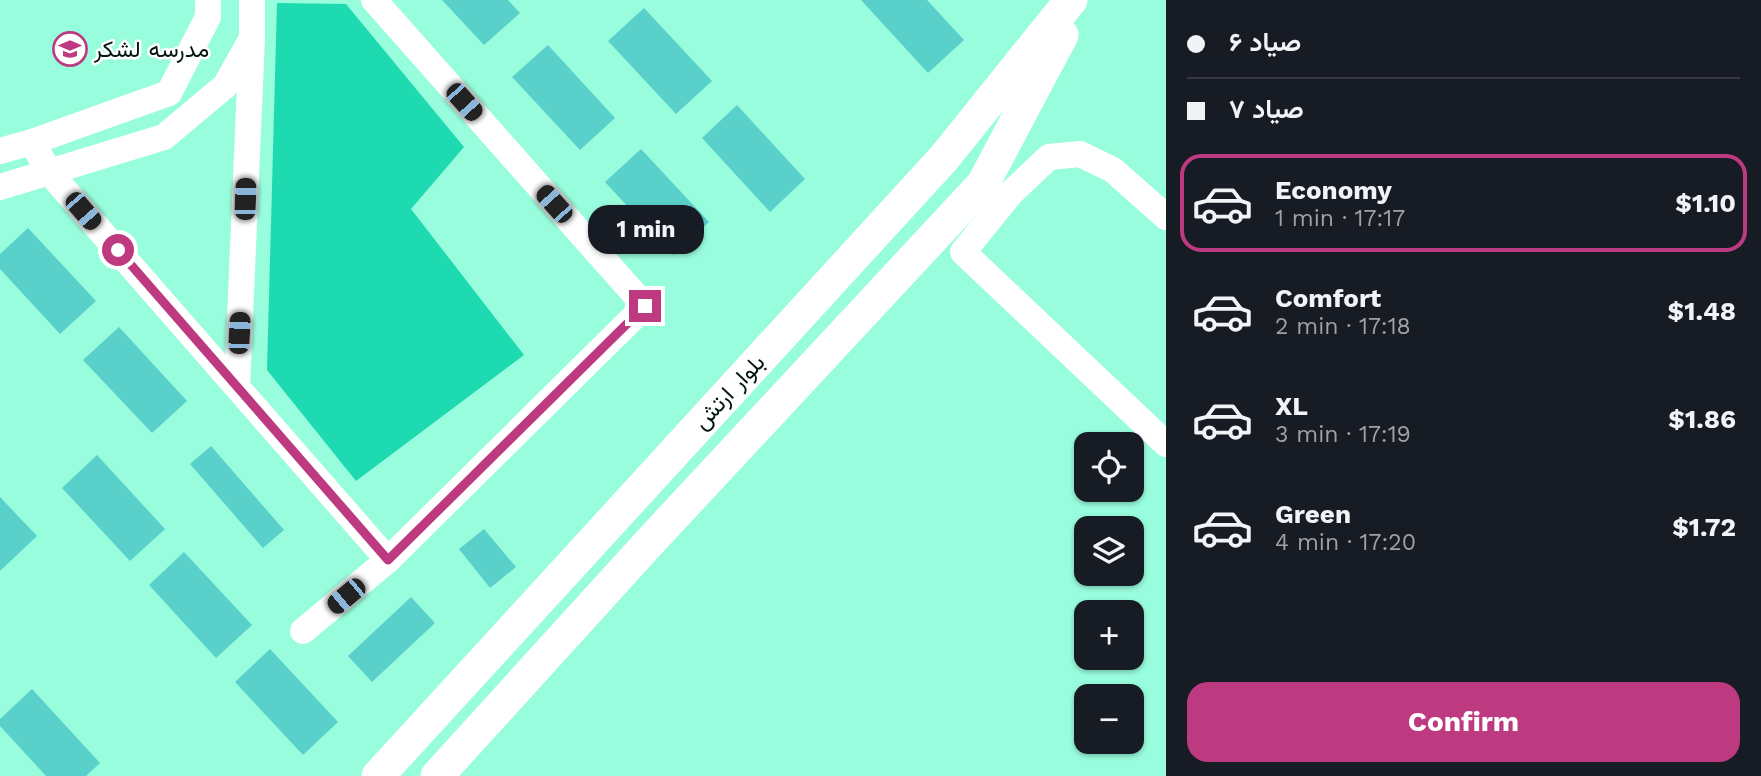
<!DOCTYPE html>
<html lang="en">
<head>
<meta charset="utf-8">
<style>
	body { margin:0; font-family:"Work Sans",Vazirmatn,sans-serif; background:#242831; color:#f1f3f6; height:100vh; display:flex; flex-direction:column; font-size:26px; white-space:nowrap }
	* { box-sizing:border-box; margin:0 }
	p { font-size:23px; color:#9ea1a6 }
	.icon { flex:none; width:38px; height:38px; fill:none; stroke:currentColor; stroke-width:2; stroke-linecap:round; stroke-linejoin:round }
	.map { position:relative; flex:1; overflow:hidden }
	.side { display:flex; flex-direction:column; background:#171b24; width:595px }
	.side>* { flex:none }
	.banner { display:grid; align-content:center; height:154px; padding:0 21px; background:#171b24 }
	.fabs { position:absolute; left:1074px; top:432px; display:grid; gap:14px }
	.fabs a { display:grid; place-items:center; width:70px; height:70px; border-radius:14px; background:#171b24; box-shadow:0 2px 5px #0004; font-size:35px }
	.end { position:absolute; width:32px; height:32px; margin:-16px; border:9px solid #bd3a80; background:#fff; box-shadow:0 0 0 4px #fff }
	.from { border-radius:50% }
	.bubble { position:absolute; height:49px; border-radius:21px; background:#171b24; box-shadow:0 2px 5px #0004; font-size:23px; font-weight:700; line-height:49px; text-align:center }
	.car { position:absolute; width:21px; height:42px; margin:-21px -10px; border-radius:9px; box-shadow:0 0 5px 2px #0007; background:linear-gradient(#222 24%,#8ab4d8 0 40%,#222 0 76%,#8ab4d8 0 86%,#222 0) }
	.banner b { display:flex; align-items:center; gap:24px; height:66px; font-size:26px }
	.banner b+b { border-top:2px solid #363941 }
	.banner i { width:18px; height:18px; background:#f1f3f6 }
	ul { padding:0; list-style:none }
	li { display:flex; align-items:center; gap:21px; height:98px; margin:0 14px 10px; padding:0 7px; border:4px solid transparent; border-radius:21px }
	li div { flex:1 }
	li b { display:block; font-size:26px }
	li em { font-style:normal; font-weight:700 }
	li.on { border-color:#bd3a80 }
	li>.icon { width:63px; height:63px; stroke-width:1.5 }
	.button { display:flex; gap:14px; margin-top:auto; padding:14px 21px }
	.button a { flex:1; height:80px; border-radius:21px; background:#bd3a80; color:#fff; font-size:28px; font-weight:700; line-height:80px; text-align:center }
	main { display:flex; flex:1; min-height:0 }
	.map>svg:first-child { display:block }
	.green { fill:#1edab0 }
	.building { fill:#5ad0cb }
	.lines { fill:none; stroke-linecap:round; stroke-linejoin:round }
	.minor { stroke:#fff; stroke-width:26 }
	.major { stroke:#fff; stroke-width:33 }
	.route { stroke:#bd3a80; stroke-width:9 }
	.labels { text-anchor:middle; dominant-baseline:central; stroke-width:5; stroke-linejoin:round; paint-order:stroke }
	.poi-label { font-size:23px; fill:#021610; stroke:#fff; text-anchor:start }
	.street-label { font-size:23px; fill:#021610; stroke:#fff }
</style>
</head>
<body>
<main>
<div class="map">
<svg width="1166" height="776" viewBox="0 0 1166 776">
	<rect width="100%" height="100%" fill="#98fddd"/>
	<!-- green -->
	<path class="green" d="M277,3L346,4L464,147L411,209L524,355L356,481L267,370Z"/>
	<!-- building -->
	<g class="building">
		<path d="M442,0H508L520,13L484,45Z"/>
		<path d="M861,0H927L964,40L928,73Z"/>
		<path d="M644,8L712,81L676,114L608,41Z"/>
		<path d="M548,45L615,118L580,150L512,77Z"/>
		<path d="M737,105L805,179L770,212L702,138Z"/>
		<path d="M641,149L709,222L673,255L605,182Z"/>
		<path d="M28,228L96,301L60,334L0,269V254Z"/>
		<path d="M119,327L187,401L152,433L83,360Z"/>
		<path d="M211,446L284,530L263,548L190,464Z"/>
		<path d="M97,455L165,529L130,561L62,488Z"/>
		<path d="M0,497L37,536L0,571Z"/>
		<path d="M484,529L516,567L490,588L459,549Z"/>
		<path d="M184,552L252,625L216,658L149,585Z"/>
		<path d="M411,597L435,623L372,682L348,656Z"/>
		<path d="M270,649L338,722L303,755L235,682Z"/>
		<path d="M32,689L100,763L86,776H46L0,726V719Z"/>
	</g>
	<g class="lines">
		<!-- minor -->
		<g class="minor">
			<path d="M32,142L49,172L388,560"/>
			<path d="M0,151L32,142L169,93L208,17V0"/>
			<path d="M0,187L164,137L225,86L252,38V0"/>
			<path d="M1166,217L1113,170L1080,154L1049,157L1011,193L963,252L1166,444"/>
			<path d="M237,387L252,38"/>
			<path d="M303,631L388,560L645,306L374,0"/>
		</g>
		<!-- major -->
		<g class="major">
			<path d="M378,776L944,158L1071,0"/>
			<path d="M437,776L647,545L983,184L1062,35"/>
		</g>
	</g>
	<g class="lines">
		<!-- route -->
		<path class="route" d="M118,250L388,560L645,306"/>
	</g>
	<!-- icons -->
	<defs>
		<g id="school-ring" transform="scale(1.75)"><circle r="9.5" fill="#fff" stroke="#bd3a80" stroke-width="1.5"/><path d="M0-5L7-2L0 1L-7-2ZM-4 1L0 2.5L4 1V4Q0 6-4 4Z" fill="#bd3a80"/></g>
	</defs>
	<g fill-rule="evenodd">
		<use href="#school-ring" x="70" y="49"/>
	</g>
	<g class="labels">
		<!-- poi labels -->
		<g class="poi-label">
			<text x="94" y="49">مدرسه لشکر</text>
		</g>
		<!-- street labels -->
		<g class="street-label">
			<text transform="translate(729 392) rotate(-47)">بلوار ارتش</text>
		</g>
	</g>
</svg>
<div class="fabs">
<a><svg class="icon" aria-label="locate" viewBox="0 0 24 24"><circle cx="12" cy="12" r="6"/><path d="M12 2v4M12 18v4M2 12h4M18 12h4"/></svg></a>
<a><svg class="icon" aria-label="layers" viewBox="0 0 24 24"><path d="M12 4l9 5-9 5-9-5zM3 14l9 5 9-5"/></svg></a>
<a>+</a>
<a>−</a>
</div>
<i class="end from" style="left:118px;top:250px"></i>
<i class="end" style="left:645px;top:306px"></i>
<div class="bubble" style="left:588px;top:205px;width:116px">1 min</div>
<i class="car" style="left:464px;top:102px;rotate:138deg"></i>
<i class="car" style="left:245px;top:199px;rotate:2deg"></i>
<i class="car" style="left:554px;top:204px;rotate:318deg"></i>
<i class="car" style="left:83px;top:211px;rotate:139deg"></i>
<i class="car" style="left:239px;top:333px;rotate:3deg"></i>
<i class="car" style="left:346px;top:596px;rotate:230deg"></i>
</div>
<section class="side">
<div class="banner">
<b><i class="from"></i>صیاد ۶</b>
<b><i></i>صیاد ۷</b>
</div>
<ul>
<li class="on"><svg class="icon" aria-label="car" viewBox="0 0 24 24"><path d="M5 17H2v-5l4-1 3-4h7l3 4 3 1v5h-3M9 17h6M6 11h13"/><circle cx="7" cy="17" r="2"/><circle cx="17" cy="17" r="2"/></svg><div><b>Economy</b><p>1 min · 17:17</p></div><em>$1.10</em></li>
<li><svg class="icon" aria-label="car" viewBox="0 0 24 24"><path d="M5 17H2v-5l4-1 3-4h7l3 4 3 1v5h-3M9 17h6M6 11h13"/><circle cx="7" cy="17" r="2"/><circle cx="17" cy="17" r="2"/></svg><div><b>Comfort</b><p>2 min · 17:18</p></div><em>$1.48</em></li>
<li><svg class="icon" aria-label="car" viewBox="0 0 24 24"><path d="M5 17H2v-5l4-1 3-4h7l3 4 3 1v5h-3M9 17h6M6 11h13"/><circle cx="7" cy="17" r="2"/><circle cx="17" cy="17" r="2"/></svg><div><b>XL</b><p>3 min · 17:19</p></div><em>$1.86</em></li>
<li><svg class="icon" aria-label="car" viewBox="0 0 24 24"><path d="M5 17H2v-5l4-1 3-4h7l3 4 3 1v5h-3M9 17h6M6 11h13"/><circle cx="7" cy="17" r="2"/><circle cx="17" cy="17" r="2"/></svg><div><b>Green</b><p>4 min · 17:20</p></div><em>$1.72</em></li>
</ul>
<div class="button"><a>Confirm</a></div>
</section>
</main>
</body>
</html>
